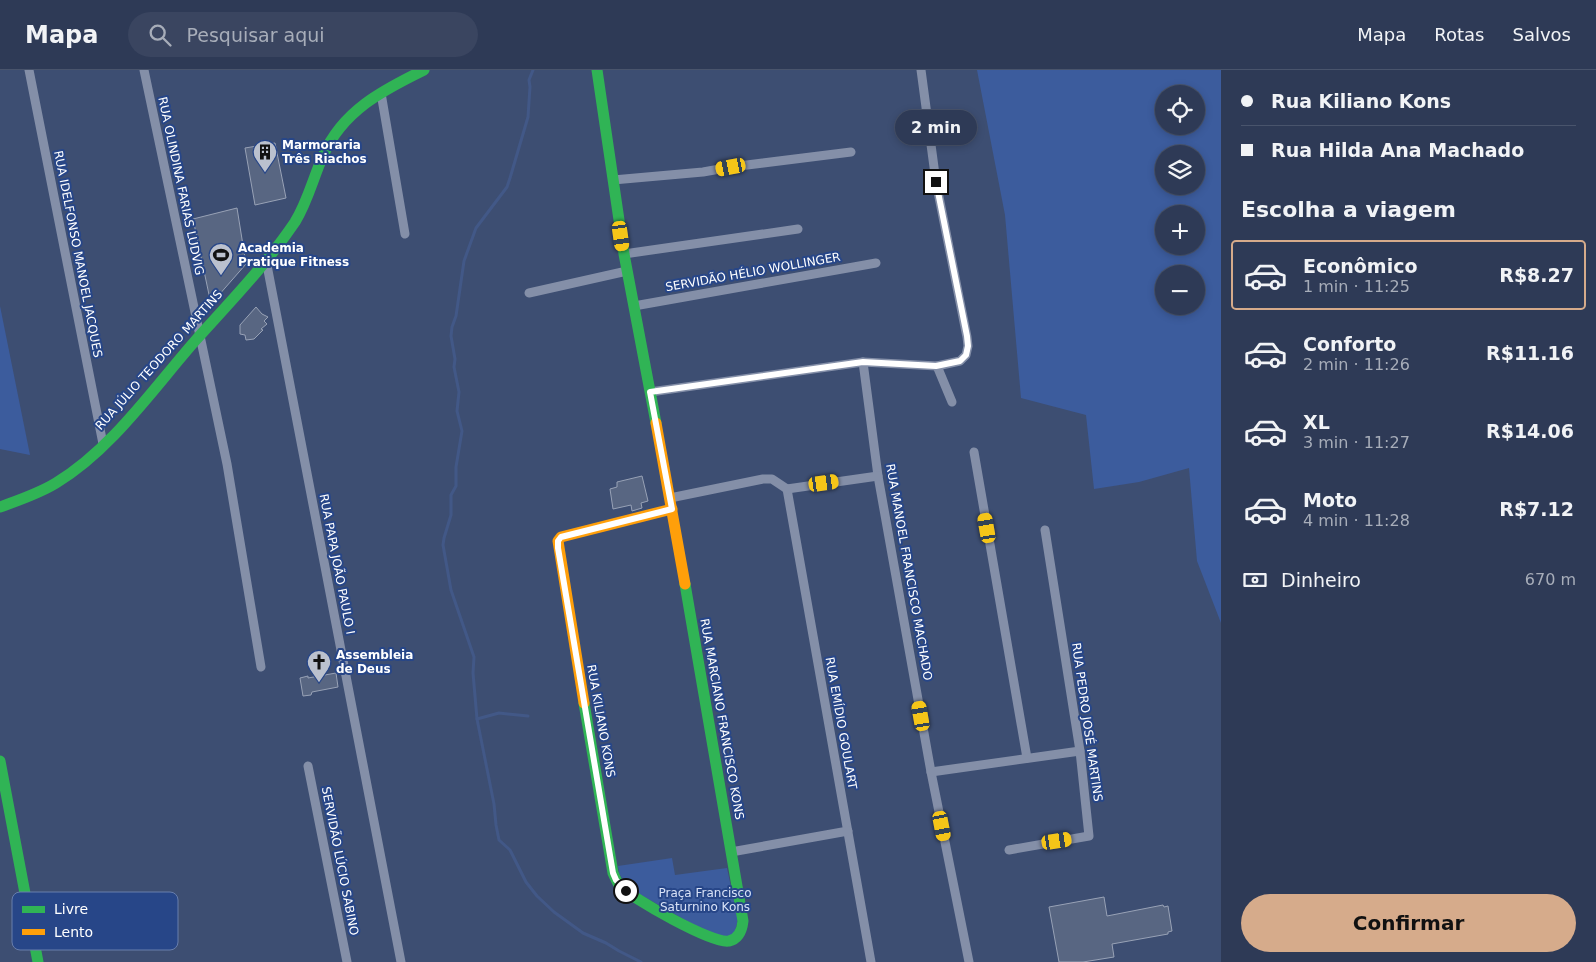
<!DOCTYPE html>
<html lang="pt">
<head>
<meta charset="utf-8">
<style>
	body { margin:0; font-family:"DejaVu Sans",sans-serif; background:#3a4560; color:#f1f3f6; height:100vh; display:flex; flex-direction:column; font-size:19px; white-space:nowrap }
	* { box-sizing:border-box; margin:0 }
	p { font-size:16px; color:#a7adb9 }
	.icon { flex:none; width:28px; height:28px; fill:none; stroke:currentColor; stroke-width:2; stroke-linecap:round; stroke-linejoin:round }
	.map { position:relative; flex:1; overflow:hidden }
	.drawer { display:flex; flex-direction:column; background:#2e3a56; width:375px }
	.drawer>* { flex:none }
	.hud { display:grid; align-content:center; height:110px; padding:0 20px; background:#2e3a56 }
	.tools { position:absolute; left:1155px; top:15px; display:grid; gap:10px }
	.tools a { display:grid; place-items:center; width:50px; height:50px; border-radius:50%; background:#2e3a56; box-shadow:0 2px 8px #0003,0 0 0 1px #49546c; font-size:25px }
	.end { position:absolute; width:22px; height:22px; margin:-11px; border:6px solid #fff; background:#111; box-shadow:0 0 0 2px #111 }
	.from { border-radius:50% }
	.bubble { position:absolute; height:35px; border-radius:18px; background:#2e3a56; box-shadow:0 2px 8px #0003,0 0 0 1px #49546c; font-size:16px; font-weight:700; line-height:35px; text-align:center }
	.car { position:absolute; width:15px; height:30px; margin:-15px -8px; border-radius:6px; box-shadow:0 0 4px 1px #0007; background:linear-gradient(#f5c518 24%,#345 0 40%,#f5c518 0 76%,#345 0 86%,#f5c518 0) }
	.hud b { display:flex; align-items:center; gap:18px; height:48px; font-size:19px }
	.hud b+b { border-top:1px solid #49546c }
	.hud i { width:12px; height:12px; background:#f1f3f6 }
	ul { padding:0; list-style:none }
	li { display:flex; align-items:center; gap:15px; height:70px; margin:0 10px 8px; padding:0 10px; border:2px solid transparent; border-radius:5px }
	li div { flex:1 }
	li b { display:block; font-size:19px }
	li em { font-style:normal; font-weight:700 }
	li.on { border-color:#d6ab8b }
	li>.icon { width:45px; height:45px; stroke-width:1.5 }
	h2 { padding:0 20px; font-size:22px; line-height:60px }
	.pay { display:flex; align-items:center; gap:12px; height:55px; padding:0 20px; font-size:19px }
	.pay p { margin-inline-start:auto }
	.cta { display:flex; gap:10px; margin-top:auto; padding:10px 20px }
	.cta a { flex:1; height:58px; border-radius:30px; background:#d6ab8b; color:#111; font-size:20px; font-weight:700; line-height:58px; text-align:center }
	header { display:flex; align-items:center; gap:30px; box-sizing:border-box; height:70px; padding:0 25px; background:#2e3a56; border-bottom:1px solid #49546c }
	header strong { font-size:24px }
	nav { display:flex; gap:28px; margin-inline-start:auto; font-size:18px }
	.search { width:350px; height:45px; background:#3a4560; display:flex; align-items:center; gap:12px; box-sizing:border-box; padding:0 18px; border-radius:28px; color:#a7adb9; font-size:19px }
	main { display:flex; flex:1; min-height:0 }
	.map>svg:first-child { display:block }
	.green { fill:#3c5c9d; fill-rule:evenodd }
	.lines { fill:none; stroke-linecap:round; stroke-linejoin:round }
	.stream { stroke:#425887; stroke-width:3 }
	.building { fill:#586682; stroke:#98a2b6 }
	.street { stroke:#848fa8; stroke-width:9 }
	.fast { stroke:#30b455; stroke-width:11 }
	.slow { stroke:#ff9f0a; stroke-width:11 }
	.route { stroke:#fff; stroke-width:6 }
	.labels { text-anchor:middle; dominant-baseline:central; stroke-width:4; stroke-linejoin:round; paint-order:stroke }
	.poi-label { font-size:12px; font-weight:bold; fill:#fff; stroke:#274688; text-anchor:start }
	.street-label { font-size:12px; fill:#fff; stroke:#274688 }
	.park-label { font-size:12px; fill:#d8e2f7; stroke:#274688 }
	.key { fill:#274688; stroke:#687eac; stroke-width:1 }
	.key-label { font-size:14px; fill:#fff }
</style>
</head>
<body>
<header>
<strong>Mapa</strong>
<div class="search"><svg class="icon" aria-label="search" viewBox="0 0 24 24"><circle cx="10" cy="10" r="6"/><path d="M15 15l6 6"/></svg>Pesquisar aqui</div>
<nav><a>Mapa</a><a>Rotas</a><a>Salvos</a></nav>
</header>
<main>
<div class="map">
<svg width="1221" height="892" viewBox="0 0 1221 892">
	<rect width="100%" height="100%" fill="#3d4e72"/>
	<!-- green -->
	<g class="green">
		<path d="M977,0H1221V553L1197,491L1189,398L1139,412L1094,419L1086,345L1021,328L1005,145ZM1164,24H1196V56H1164ZM1164,84H1196V116H1164ZM1164,144H1196V176H1164ZM1164,204H1196V236H1164Z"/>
		<path d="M0,236L30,385L0,379Z"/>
		<path d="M672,788L675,805L727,798L738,850L734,864L727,867L708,863L627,817L619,803L618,796Z"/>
	</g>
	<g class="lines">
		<!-- stream -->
		<g class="stream">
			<path d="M533,0L529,10L530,17L528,47L510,108L507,117L476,158L464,191L456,246L452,257L451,266L455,289L454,297L459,322L457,341L462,361L456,397V416L451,425V445L444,468L443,475L451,520L474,587L473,603L477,649L494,734L496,755L499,770L510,780L526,812L537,826L554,842L583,863L606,873L619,881L641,892"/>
			<path d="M477,649L499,643L528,646"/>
		</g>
	</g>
	<!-- building -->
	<g class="building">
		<path d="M275,73L286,128L255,135L245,78Z"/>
		<path d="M237,138L246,194L211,234L193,149Z"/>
		<path d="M256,237L262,244L268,247L264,251L267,254L261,259L263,260L254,269L246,270L245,265L240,264V255Z"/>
		<path d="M642,406L648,431L641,433L642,438L632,441L631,435L613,439L610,419L617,417V412Z"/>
		<path d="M336,603L338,617L312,622L311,625L303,626L300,608L308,606V608Z"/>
		<path d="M1104,827L1107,846L1163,835L1164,837L1168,836L1172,861L1168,862V864L1112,874L1114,887L1083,892H1059L1049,837Z"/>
	</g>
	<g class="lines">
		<!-- street -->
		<g class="street">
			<path d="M29,0L103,374"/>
			<path d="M144,0L227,394L261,597"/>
			<path d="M381,23L405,164"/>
			<path d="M613,110L703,102L731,97L851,82"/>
			<path d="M624,184L798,159"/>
			<path d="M266,190L401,892"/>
			<path d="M529,223L627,201"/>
			<path d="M634,236L876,193"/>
			<path d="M863,292L878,406L931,702L969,892"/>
			<path d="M937,296L952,332"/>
			<path d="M650,322L863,292L937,296L960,291L966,285L968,276L967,267L936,112L921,0"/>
			<path d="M974,382L1027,688"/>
			<path d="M787,419L871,892"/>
			<path d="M787,419L878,406"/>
			<path d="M670,428L763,409H772L787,419"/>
			<path d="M308,696L347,892"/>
			<path d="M931,702L1080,681"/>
			<path d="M1009,780L1089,766L1080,681L1045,460"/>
			<path d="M731,782L848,761"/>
		</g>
		<!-- fast -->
		<g class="fast">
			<path d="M597,0L624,184L656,353"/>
			<path d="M0,437C19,430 38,424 56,413C111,380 153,319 195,271C230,232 266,195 295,152C308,131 313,108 323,86C342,41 383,20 424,0"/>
			<path d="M584,633L613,803C615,807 617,813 620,816C631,828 714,875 729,871C739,869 742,860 743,851L685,514"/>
			<path d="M0,691L38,892"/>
		</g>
		<!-- slow -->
		<g class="slow">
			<path d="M656,353L685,514"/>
			<path d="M584,633L558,471L561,467L672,439"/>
		</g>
	</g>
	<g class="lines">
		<!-- route -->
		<path class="route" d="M626,821L616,810L613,803L558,478V471L561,467L672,439L650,322L863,292L936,296L960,291L966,285L968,276L967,266L936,112"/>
	</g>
	<!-- icons -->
	<defs>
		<g id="building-pin" transform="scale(1.25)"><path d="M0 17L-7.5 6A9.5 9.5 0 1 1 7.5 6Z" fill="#bbc1ce" stroke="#274688"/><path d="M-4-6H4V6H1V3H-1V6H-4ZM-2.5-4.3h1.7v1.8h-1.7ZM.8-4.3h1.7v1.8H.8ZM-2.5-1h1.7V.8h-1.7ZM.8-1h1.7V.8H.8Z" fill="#111"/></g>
		<g id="stadium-pin" transform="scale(1.25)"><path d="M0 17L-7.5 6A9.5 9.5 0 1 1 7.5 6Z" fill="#bbc1ce" stroke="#274688"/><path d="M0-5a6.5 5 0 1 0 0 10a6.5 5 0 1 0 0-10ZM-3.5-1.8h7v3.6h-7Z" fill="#111"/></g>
		<g id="church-pin" transform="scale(1.25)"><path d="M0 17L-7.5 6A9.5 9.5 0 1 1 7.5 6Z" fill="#bbc1ce" stroke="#274688"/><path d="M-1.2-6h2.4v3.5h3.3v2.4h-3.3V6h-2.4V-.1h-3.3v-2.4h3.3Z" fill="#111"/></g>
	</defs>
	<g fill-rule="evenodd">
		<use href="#building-pin" x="265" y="82"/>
		<use href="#stadium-pin" x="221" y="185"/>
		<use href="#church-pin" x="319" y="592"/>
	</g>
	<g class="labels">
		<!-- poi labels -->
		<g class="poi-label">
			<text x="282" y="75">Marmoraria<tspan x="282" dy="14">Três Riachos</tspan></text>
			<text x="238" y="178">Academia<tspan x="238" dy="14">Pratique Fitness</tspan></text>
			<text x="336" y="585">Assembleia<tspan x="336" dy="14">de Deus</tspan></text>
		</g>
		<!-- street labels -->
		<g class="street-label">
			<text transform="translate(181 116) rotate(78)">RUA OLINDINA FARIAS LUDVIG</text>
			<text transform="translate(78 184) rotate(79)">RUA IDELFONSO MANOEL JACQUES</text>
			<text transform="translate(753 202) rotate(-10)">SERVIDÃO HÉLIO WOLLINGER</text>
			<text transform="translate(159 290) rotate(-48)">RUA JÚLIO TEODORO MARTINS</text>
			<text transform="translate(337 494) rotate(79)">RUA PAPA JOÃO PAULO I</text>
			<text transform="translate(909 502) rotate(80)">RUA MANOEL FRANCISCO MACHADO</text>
			<text transform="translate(722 649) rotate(80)">RUA MARCIANO FRANCISCO KONS</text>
			<text transform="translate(601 651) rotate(80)">RUA KILIANO KONS</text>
			<text transform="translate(1087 652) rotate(82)">RUA PEDRO JOSÉ MARTINS</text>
			<text transform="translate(841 653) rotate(80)">RUA EMÍDIO GOULART</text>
			<text transform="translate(340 791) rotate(79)">SERVIDÃO LÚCIO SABINO</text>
		</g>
		<!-- park labels -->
		<g class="park-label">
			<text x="705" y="823">Praça Francisco<tspan x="705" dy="14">Saturnino Kons</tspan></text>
		</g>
	</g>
	<!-- legend -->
	<rect x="12" y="822" width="166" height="58" rx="8" class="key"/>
	<rect x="22" y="836" width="23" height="7" fill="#30b455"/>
	<rect x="22" y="859" width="23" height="6" fill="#ff9f0a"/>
	<g class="key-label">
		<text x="54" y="844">Livre</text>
		<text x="54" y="867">Lento</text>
	</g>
</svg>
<div class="tools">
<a><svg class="icon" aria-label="locate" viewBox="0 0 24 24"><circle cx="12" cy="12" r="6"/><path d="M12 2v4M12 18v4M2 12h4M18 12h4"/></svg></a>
<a><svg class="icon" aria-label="layers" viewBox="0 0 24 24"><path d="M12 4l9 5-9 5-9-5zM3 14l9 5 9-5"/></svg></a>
<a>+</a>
<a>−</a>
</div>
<i class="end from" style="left:626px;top:821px"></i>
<i class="end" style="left:936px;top:112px"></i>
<div class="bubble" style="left:895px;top:40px;width:82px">2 min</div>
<i class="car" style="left:731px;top:97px;rotate:259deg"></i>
<i class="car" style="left:621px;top:166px;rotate:172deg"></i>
<i class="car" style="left:824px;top:413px;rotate:82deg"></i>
<i class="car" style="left:987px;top:458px;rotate:350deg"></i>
<i class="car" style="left:921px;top:646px;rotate:350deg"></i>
<i class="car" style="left:942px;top:756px;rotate:169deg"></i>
<i class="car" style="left:1057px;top:771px;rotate:81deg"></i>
</div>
<section class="drawer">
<div class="hud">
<b><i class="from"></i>Rua Kiliano Kons</b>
<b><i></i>Rua Hilda Ana Machado</b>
</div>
<h2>Escolha a viagem</h2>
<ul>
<li class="on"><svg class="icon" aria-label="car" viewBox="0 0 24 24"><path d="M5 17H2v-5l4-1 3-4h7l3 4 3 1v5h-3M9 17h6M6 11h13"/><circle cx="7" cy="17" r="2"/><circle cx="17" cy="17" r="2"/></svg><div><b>Econômico</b><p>1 min · 11:25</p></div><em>R$8.27</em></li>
<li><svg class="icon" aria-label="car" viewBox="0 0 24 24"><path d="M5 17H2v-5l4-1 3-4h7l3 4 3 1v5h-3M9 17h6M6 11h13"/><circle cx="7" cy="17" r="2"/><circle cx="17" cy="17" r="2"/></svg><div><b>Conforto</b><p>2 min · 11:26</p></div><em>R$11.16</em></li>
<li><svg class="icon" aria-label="car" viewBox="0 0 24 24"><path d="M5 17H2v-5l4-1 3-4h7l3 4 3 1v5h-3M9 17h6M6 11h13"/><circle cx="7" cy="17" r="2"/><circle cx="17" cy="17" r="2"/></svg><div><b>XL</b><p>3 min · 11:27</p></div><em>R$14.06</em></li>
<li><svg class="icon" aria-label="car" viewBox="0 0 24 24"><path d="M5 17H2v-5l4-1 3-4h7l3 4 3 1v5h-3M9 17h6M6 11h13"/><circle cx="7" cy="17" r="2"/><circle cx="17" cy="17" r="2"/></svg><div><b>Moto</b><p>4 min · 11:28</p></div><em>R$7.12</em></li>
</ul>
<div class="pay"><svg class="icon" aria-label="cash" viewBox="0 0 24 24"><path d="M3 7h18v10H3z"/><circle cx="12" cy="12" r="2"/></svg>Dinheiro<p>670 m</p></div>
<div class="cta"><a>Confirmar</a></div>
</section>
</main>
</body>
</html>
